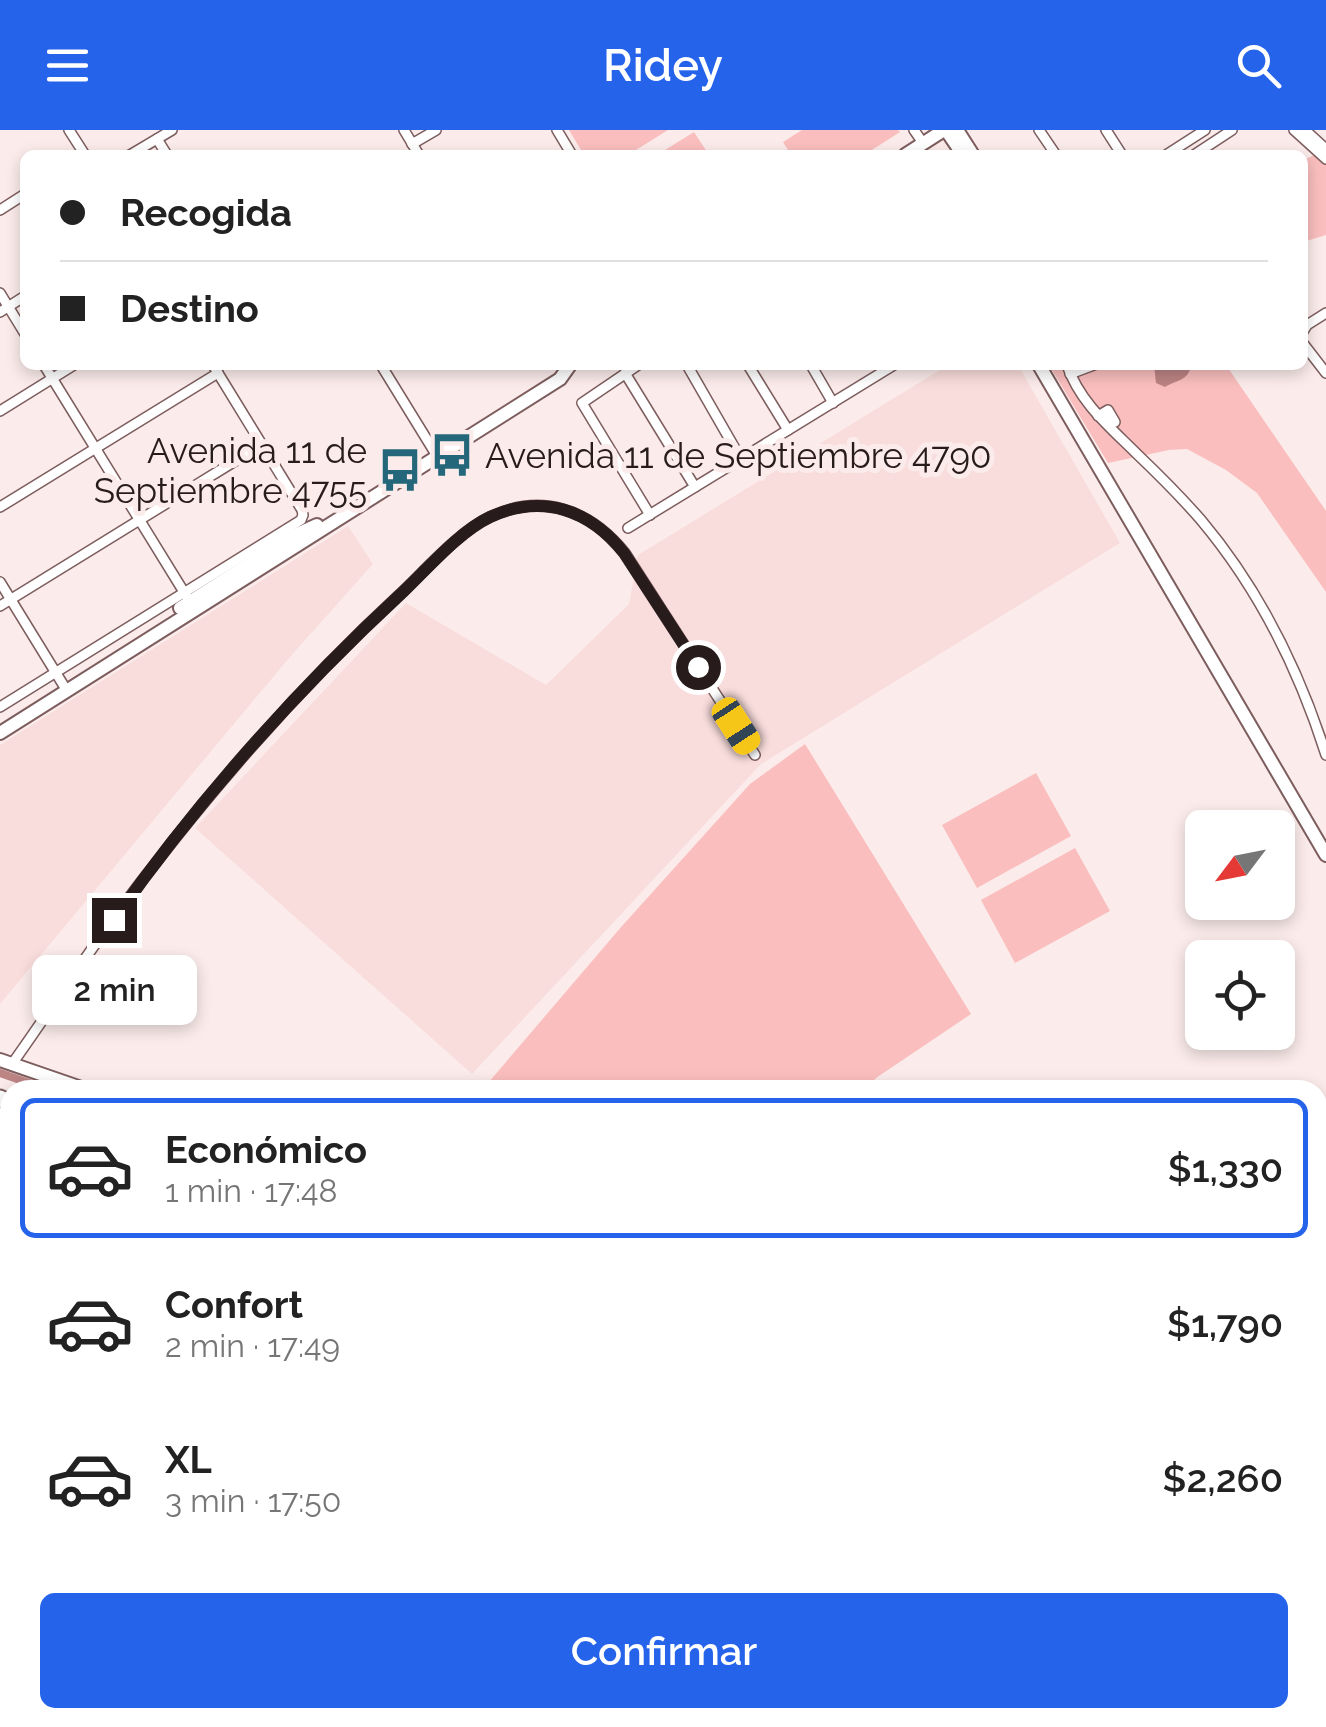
<!DOCTYPE html>
<html lang="es">
<head>
<meta charset="utf-8">
<style>
	body { margin:0; font-family:Raleway,sans-serif; background:#f2f2f2; color:#222; height:100vh; display:flex; flex-direction:column; font-size:38px; white-space:nowrap }
	* { box-sizing:border-box; margin:0 }
	p { font-size:32px; color:#767676 }
	.icon { flex:none; width:55px; height:55px; fill:none; stroke:currentColor; stroke-width:2; stroke-linecap:round; stroke-linejoin:round }
	.map { position:relative; flex:1; overflow:hidden }
	.side { position:absolute; left:0px; top:950px; width:1328px; height:648px; display:flex; flex-direction:column; background:#fff; border-radius:30px 30px 0 0; box-shadow:0 5px 15px #0003 }
	.side>* { flex:none }
	.banner { position:absolute; left:20px; top:20px; width:1288px; height:220px; border-radius:15px; box-shadow:0 5px 15px #0003; display:grid; align-content:center; height:220px; padding:0 40px; background:#fff }
	.needle { width:65px; rotate:238deg }
	.buttons { position:absolute; left:1185px; top:680px; display:grid; gap:20px }
	.buttons a { display:grid; place-items:center; width:110px; height:110px; border-radius:15px; background:#fff; box-shadow:0 5px 15px #0003; font-size:50px }
	.end { position:absolute; width:45px; height:45px; margin:-22px; border:12px solid #281b1b; background:#fff; box-shadow:0 0 0 5px #fff }
	.from { border-radius:50% }
	.bubble { position:absolute; height:70px; border-radius:15px; background:#fff; box-shadow:0 5px 15px #0003; font-size:32px; font-weight:600; line-height:70px; text-align:center }
	.car { position:absolute; width:30px; height:60px; margin:-30px -15px; border-radius:12px; box-shadow:0 0 8px 2px #0007; background:linear-gradient(#f5c518 24%,#345 0 40%,#f5c518 0 76%,#345 0 86%,#f5c518 0) }
	.banner b { display:flex; align-items:center; gap:35px; height:95px; font-size:38px }
	.banner b+b { border-top:2px solid #e0e0e0 }
	.banner i { width:25px; height:25px; background:#222 }
	ul { padding:18px 0 0; list-style:none }
	li { display:flex; align-items:center; gap:30px; height:140px; margin:0 20px 15px; padding:0 20px; border:5px solid transparent; border-radius:15px }
	li div { flex:1 }
	li b { display:block; font-size:38px }
	li em { font-style:normal; font-weight:600 }
	li.active { border-color:#2563eb }
	li>.icon { width:90px; height:90px; stroke-width:1.5 }
	.primary-button { display:flex; gap:20px; margin-top:auto; padding:20px 40px }
	.primary-button a { flex:1; height:115px; border-radius:15px; background:#2563eb; color:#fff; font-size:40px; font-weight:600; line-height:115px; text-align:center }
	header { display:flex; justify-content:space-between; align-items:center; height:130px; padding:0 40px; background:#2563eb; color:#fff; font-size:45px; font-weight:600 }
	.map>svg:first-child { display:block }
	.built { fill:#f9dddc }
	.green { fill:#fabebe }
	.water { fill:#bd8484 }
	.lines { fill:none; stroke-linecap:round; stroke-linejoin:round }
	.canal { stroke:#bd8484; stroke-width:8 }
	.street-casing { stroke:#7d5d5d; stroke-width:12 }
	.secondary-casing { stroke:#7d5d5d; stroke-width:16 }
	.highway-casing { stroke:#7d5d5d; stroke-width:19 }
	.street { stroke:#fff; stroke-width:9 }
	.secondary { stroke:#fff; stroke-width:12 }
	.highway { stroke:#fff; stroke-width:15 }
	.route { stroke:#281b1b; stroke-width:12 }
	.labels { text-anchor:middle; dominant-baseline:central; stroke-width:10; stroke-linejoin:round; paint-order:stroke }
	.poi-label { font-size:35px; fill:#281b1b; stroke:#fbeceb; text-anchor:end }
</style>
</head>
<body>
<header><svg class="icon" aria-label="menu" viewBox="0 0 24 24"><path d="M4 6h16M4 12h16M4 18h16"/></svg>Ridey<svg class="icon" aria-label="search" viewBox="0 0 24 24"><circle cx="10" cy="10" r="6"/><path d="M15 15l6 6"/></svg></header>
<div class="map">
<svg width="1326" height="1597" viewBox="0 0 1326 1597">
	<rect width="100%" height="100%" fill="#fbeceb"/>
	<!-- built -->
	<g class="built">
		<path d="M948,235H1018L1120,413L761,634L472,944L195,698L406,473L546,555L629,474L638,425Z"/>
		<path d="M348,396L373,434L289,528L0,874V615Z"/>
		<path d="M1326,1087V1591L1318,1584V1094Z"/>
		<path d="M507,1588H583L588,1597H513Z"/>
	</g>
	<!-- green -->
	<g class="green">
		<path d="M569,0H668L628,25H584Z"/>
		<path d="M802,0H898L900,2L864,25H791L783,12Z"/>
		<path d="M694,2L709,25H657Z"/>
		<path d="M1326,19V105L1303,112L1302,31Z"/>
		<path d="M1049,235H1226L1326,381V462L1257,363L1226,340L1187,319L1169,320L1108,333Z"/>
		<path d="M805,614L971,884L876,948L865,960H482L622,796L750,654Z"/>
		<path d="M1036,643L1071,706L977,758L942,695Z"/>
		<path d="M1075,718L1110,781L1015,833L981,770Z"/>
		<path d="M0,1082L10,1086V1166L8,1167L0,1154Z"/>
		<path d="M0,1393L10,1409V1570L0,1576Z"/>
	</g>
	<!-- water -->
	<path class="water" d="M1154,235H1191C1189,251 1176,250 1165,257L1156,253Z"/>
	<g class="lines">
		<!-- canal -->
		<path class="canal" d="M0,943L49,960"/>
		<!-- street casing -->
		<g class="street-casing">
			<g id="street">
				<path d="M69,0L85,25"/>
				<path d="M404,0L419,25"/>
				<path d="M557,0L572,25"/>
				<path d="M914,0L923,13"/>
				<path d="M1039,0L1056,25"/>
				<path d="M1106,0L1122,25"/>
				<path d="M1294,0L1326,29"/>
				<path d="M1305,0L1326,19"/>
				<path d="M157,9L167,25"/>
				<path d="M412,14L436,0"/>
				<path d="M130,25L172,0"/>
				<path d="M1166,25L1205,0"/>
				<path d="M1194,25L1232,0"/>
				<path d="M0,80L25,64"/>
				<path d="M0,163L25,204"/>
				<path d="M0,182L25,166"/>
				<path d="M1302,203L1307,195L1326,183"/>
				<path d="M1302,212L1326,243"/>
				<path d="M44,235L187,467"/>
				<path d="M381,235L437,326"/>
				<path d="M638,235L582,273L650,385"/>
				<path d="M687,235L741,329"/>
				<path d="M748,235L788,300"/>
				<path d="M811,235L833,273"/>
				<path d="M1067,235C1080,273 1110,297 1137,324C1159,345 1181,367 1201,390C1259,459 1299,540 1326,625"/>
				<path d="M625,243L695,357"/>
				<path d="M1070,244L1094,235"/>
				<path d="M0,281L74,235"/>
				<path d="M1098,286L1108,280L1115,292L1105,285"/>
				<path d="M0,377L218,243"/>
				<path d="M628,398L894,235"/>
				<path d="M0,452L67,561"/>
				<path d="M0,476L261,315"/>
				<path d="M0,577L301,390L303,385L302,380L213,235"/>
				<path d="M12,934C56,872 97,808 144,748C221,648 305,552 398,466C425,441 457,403 490,387C542,362 590,380 625,423L755,625"/>
				<path d="M0,1169L10,1185"/>
				<path d="M0,1258L10,1251"/>
				<path d="M0,1337L10,1331"/>
				<path d="M0,1382L10,1398"/>
				<path d="M0,1582L10,1576"/>
				<path d="M77,1588L83,1597"/>
				<path d="M260,1588L266,1597"/>
				<path d="M342,1588L348,1597"/>
				<path d="M499,1588L505,1597"/>
				<path d="M661,1588L667,1597"/>
				<path d="M819,1588L825,1597"/>
				<path d="M897,1588L902,1597"/>
				<path d="M203,1597L216,1588"/>
				<path d="M412,1597L427,1588"/>
				<path d="M797,1597L812,1588"/>
				<path d="M840,1597L849,1588"/>
				<path d="M954,1597L969,1588"/>
				<path d="M1085,1597L1103,1588"/>
			</g>
		</g>
		<!-- secondary casing -->
		<g class="secondary-casing">
			<g id="secondary">
				<path d="M946,0L963,25"/>
				<path d="M957,0L973,25"/>
				<path d="M905,25L944,0"/>
				<path d="M1039,235L1326,725"/>
				<path d="M180,478L293,406L317,395"/>
				<path d="M0,603L560,249L570,235"/>
				<path d="M0,930L87,960"/>
				<path d="M0,1052L10,1056"/>
				<path d="M1116,1588L1127,1591L1135,1588"/>
				<path d="M1149,1588L1157,1597"/>
				<path d="M1299,1588L1309,1597"/>
			</g>
		</g>
		<!-- highway casing -->
		<g class="highway-casing">
			<g id="highway">
				<path d="M0,968L10,973"/>
				<path d="M0,1015L10,1018"/>
				<path d="M1197,1588L1208,1597"/>
				<path d="M1239,1588L1250,1597"/>
			</g>
		</g>
		<!-- street -->
		<use href="#street" class="street"/>
		<!-- secondary -->
		<use href="#secondary" class="secondary"/>
		<!-- highway -->
		<use href="#highway" class="highway"/>
	</g>
	<g class="lines">
		<!-- route -->
		<path class="route" d="M114,790C198,670 297,560 404,461C429,437 460,401 490,387C543,363 590,380 624,423L698,537"/>
	</g>
	<!-- icons -->
	<defs>
		<g id="bus-bare" transform="scale(3.45)"><path d="M-5-6H5V4H4V6H2V4H-2V6H-4V4H-5ZM-3.5-4V0h7V-4ZM-3.5 1.2v1.5H-2V1.2ZM2 1.2v1.5H3.5V1.2Z" fill="#25677a" stroke="#fbeceb" stroke-width="2.5" paint-order="stroke"/></g>
	</defs>
	<g fill-rule="evenodd">
		<use href="#bus-bare" x="452" y="325"/>
		<use href="#bus-bare" x="400" y="340"/>
	</g>
	<g class="labels">
		<!-- poi labels -->
		<g class="poi-label">
			<text x="367" y="320">Avenida 11 de<tspan x="367" dy="40">Septiembre 4755</tspan></text>
			<text x="485" y="325" text-anchor="start">Avenida 11 de Septiembre 4790</text>
		</g>
	</g>
</svg>
<div class="buttons">
<a><svg class="needle" viewBox="-14 -14 28 28"><path d="M0-13l5 13h-10z" fill="#e53935"/><path d="M0 13l5-13h-10z" fill="#767676"/></svg></a>
<a><svg class="icon" aria-label="locate" viewBox="0 0 24 24"><circle cx="12" cy="12" r="6"/><path d="M12 2v4M12 18v4M2 12h4M18 12h4"/></svg></a>
</div>
<i class="end from" style="left:698px;top:537px"></i>
<i class="end" style="left:114px;top:790px"></i>
<div class="bubble" style="left:32px;top:825px;width:165px">2 min</div>
<i class="car" style="left:736px;top:596px;rotate:147deg"></i>
<div class="banner">
<b><i class="from"></i>Recogida</b>
<b><i></i>Destino</b>
</div>
<section class="side">
<ul>
<li class="active"><svg class="icon" aria-label="car" viewBox="0 0 24 24"><path d="M5 17H2v-5l4-1 3-4h7l3 4 3 1v5h-3M9 17h6M6 11h13"/><circle cx="7" cy="17" r="2"/><circle cx="17" cy="17" r="2"/></svg><div><b>Económico</b><p>1 min · 17:48</p></div><em>$1,330</em></li>
<li><svg class="icon" aria-label="car" viewBox="0 0 24 24"><path d="M5 17H2v-5l4-1 3-4h7l3 4 3 1v5h-3M9 17h6M6 11h13"/><circle cx="7" cy="17" r="2"/><circle cx="17" cy="17" r="2"/></svg><div><b>Confort</b><p>2 min · 17:49</p></div><em>$1,790</em></li>
<li><svg class="icon" aria-label="car" viewBox="0 0 24 24"><path d="M5 17H2v-5l4-1 3-4h7l3 4 3 1v5h-3M9 17h6M6 11h13"/><circle cx="7" cy="17" r="2"/><circle cx="17" cy="17" r="2"/></svg><div><b>XL</b><p>3 min · 17:50</p></div><em>$2,260</em></li>
</ul>
<div class="primary-button"><a>Confirmar</a></div>
</section>
</div>
</body>
</html>
